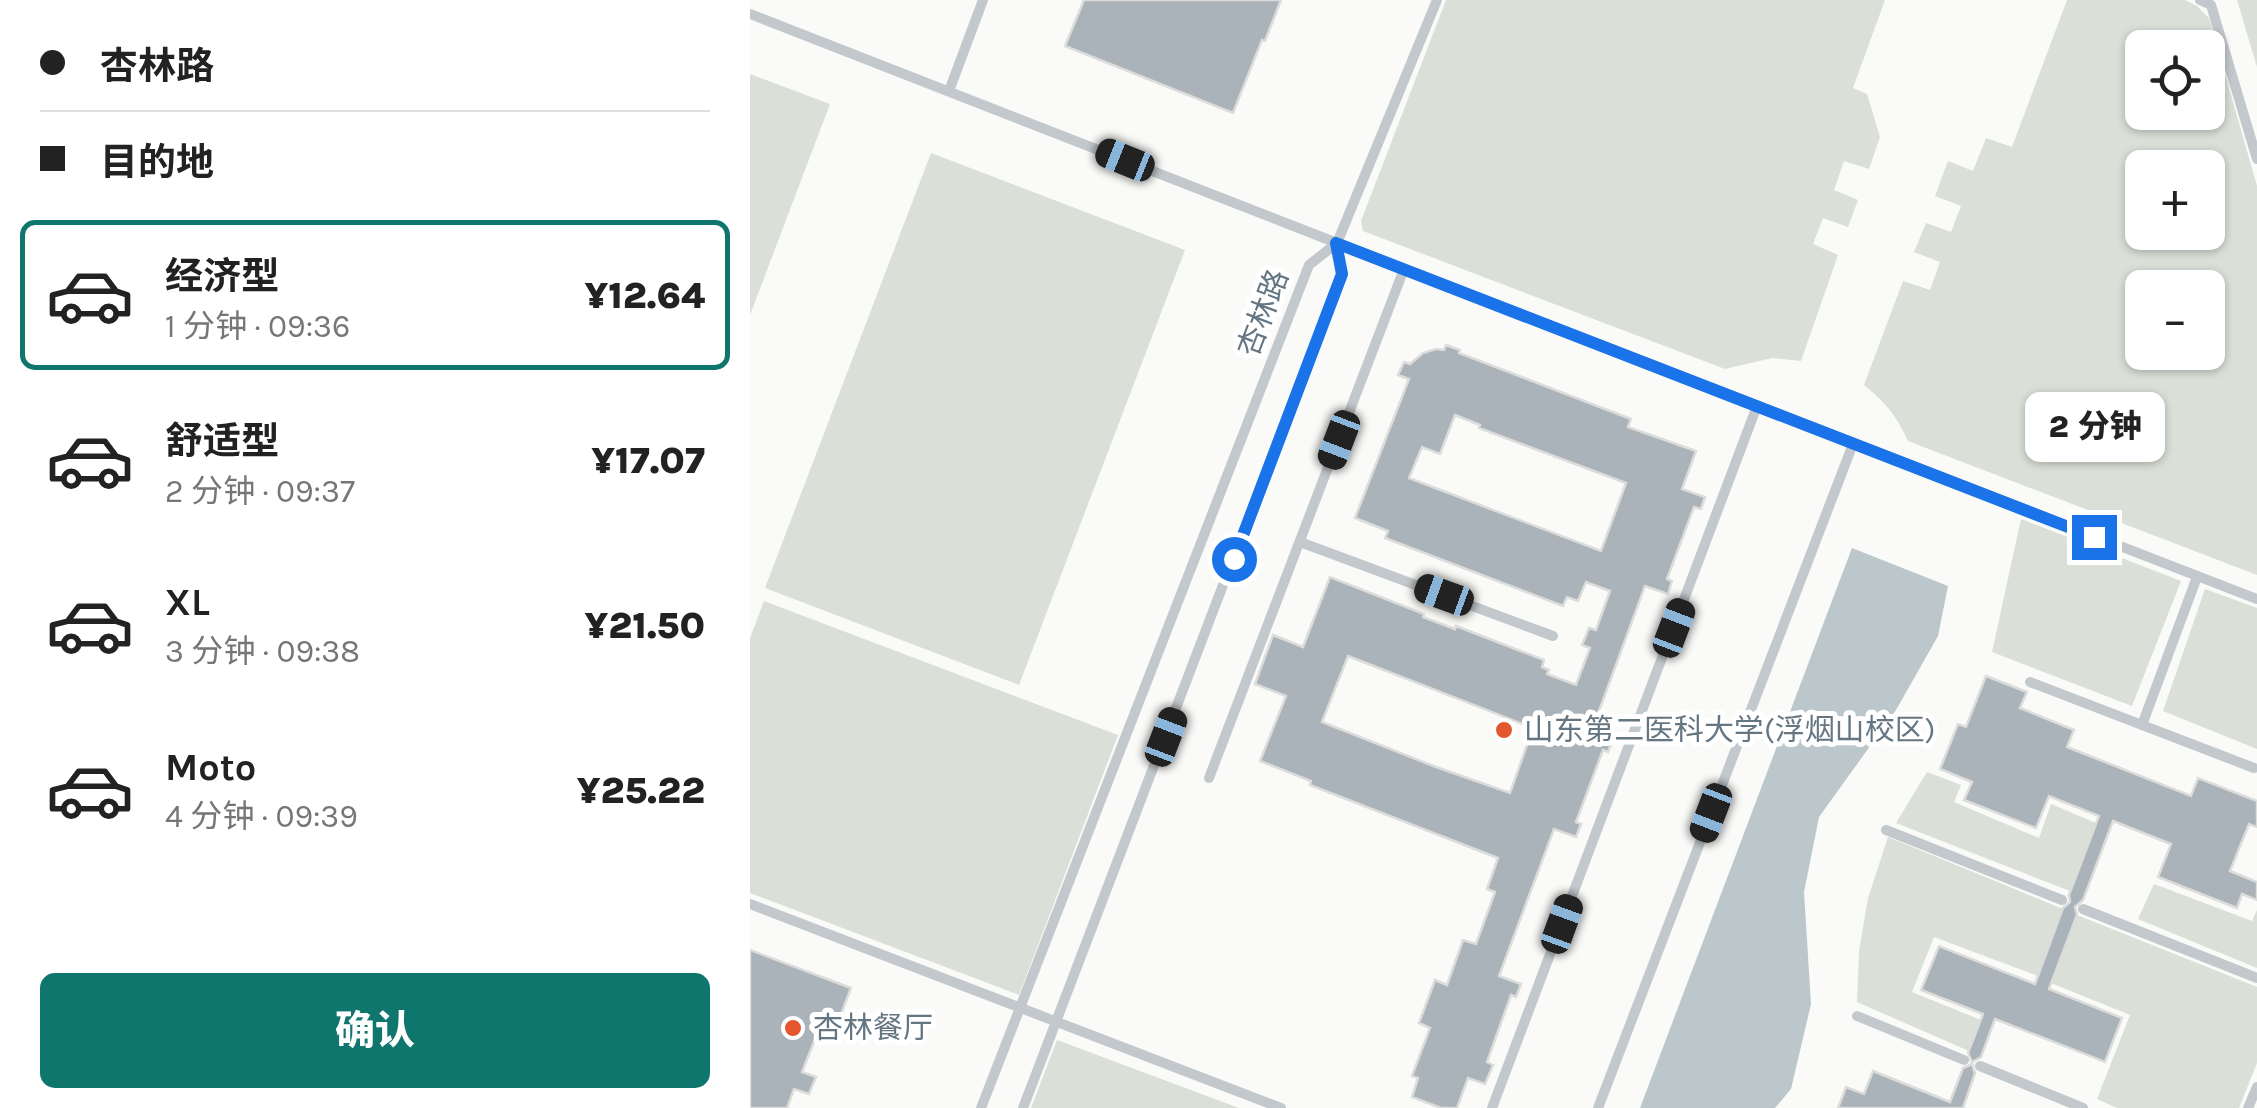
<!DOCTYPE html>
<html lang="zh">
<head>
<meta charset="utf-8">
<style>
	body { margin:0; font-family:Karla,"Noto Sans SC",sans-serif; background:#f6f6f6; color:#222; height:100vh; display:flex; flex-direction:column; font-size:38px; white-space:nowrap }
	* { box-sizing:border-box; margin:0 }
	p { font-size:32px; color:#767676 }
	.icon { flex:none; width:55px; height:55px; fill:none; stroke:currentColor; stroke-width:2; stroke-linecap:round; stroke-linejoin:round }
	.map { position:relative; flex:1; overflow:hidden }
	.side { display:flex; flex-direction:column; background:#fff; width:750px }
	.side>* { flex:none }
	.guide { display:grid; align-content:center; height:220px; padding:0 40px; background:#fff }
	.fabs { position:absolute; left:1375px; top:30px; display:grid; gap:20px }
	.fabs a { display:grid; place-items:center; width:100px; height:100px; border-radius:15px; background:#fff; box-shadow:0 2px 8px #0004; font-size:50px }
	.end { position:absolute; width:45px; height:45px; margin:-22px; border:12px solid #1a73e8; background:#fff; box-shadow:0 0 0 5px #fff }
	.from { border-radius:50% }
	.bubble { position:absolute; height:70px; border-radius:15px; background:#fff; box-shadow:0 2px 8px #0004; font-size:32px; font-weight:800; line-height:70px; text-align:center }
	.car { position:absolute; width:30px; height:60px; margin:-30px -15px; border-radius:12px; box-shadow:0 0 8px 2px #0007; background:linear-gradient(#222 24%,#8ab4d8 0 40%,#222 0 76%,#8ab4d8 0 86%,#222 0) }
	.guide b { display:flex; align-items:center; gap:35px; height:95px; font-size:38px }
	.guide b+b { border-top:2px solid #e0e0e0 }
	.guide i { width:25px; height:25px; background:#222 }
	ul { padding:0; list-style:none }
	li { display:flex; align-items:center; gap:30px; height:150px; margin:0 20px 15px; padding:0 20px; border:5px solid transparent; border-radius:15px }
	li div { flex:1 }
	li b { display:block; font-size:38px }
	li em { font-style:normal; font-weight:800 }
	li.current { border-color:#0f766e }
	li>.icon { width:90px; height:90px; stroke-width:1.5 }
	.button { display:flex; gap:20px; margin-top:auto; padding:20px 40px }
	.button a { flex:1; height:115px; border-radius:15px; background:#0f766e; color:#fff; font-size:40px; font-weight:800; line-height:115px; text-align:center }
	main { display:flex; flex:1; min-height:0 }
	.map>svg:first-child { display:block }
	.green { fill:#dadfd7; fill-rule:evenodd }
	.water { fill:#bbc7cb }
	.building { fill:#aab3b9; stroke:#dcdcda; stroke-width:2.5; fill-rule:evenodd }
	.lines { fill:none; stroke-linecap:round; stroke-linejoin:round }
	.service { stroke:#c3c8cc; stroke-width:10 }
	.route { stroke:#1a73e8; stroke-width:12 }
	.poi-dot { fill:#e4572e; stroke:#fff; stroke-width:4 }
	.labels { text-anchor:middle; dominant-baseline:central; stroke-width:10; stroke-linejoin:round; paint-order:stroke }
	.street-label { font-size:30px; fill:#657683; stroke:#fff }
	.poi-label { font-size:30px; fill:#657683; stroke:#fff; text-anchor:start }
</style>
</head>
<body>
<main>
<section class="side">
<div class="guide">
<b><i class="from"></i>杏林路</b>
<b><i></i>目的地</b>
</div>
<ul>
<li class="current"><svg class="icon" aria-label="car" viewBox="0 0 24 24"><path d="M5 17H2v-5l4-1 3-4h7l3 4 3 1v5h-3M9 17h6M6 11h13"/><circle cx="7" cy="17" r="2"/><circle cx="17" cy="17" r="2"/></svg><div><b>经济型</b><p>1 分钟 · 09:36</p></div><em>¥12.64</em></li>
<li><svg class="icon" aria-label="car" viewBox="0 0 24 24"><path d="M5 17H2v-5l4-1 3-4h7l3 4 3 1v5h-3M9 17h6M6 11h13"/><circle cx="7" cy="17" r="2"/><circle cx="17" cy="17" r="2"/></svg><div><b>舒适型</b><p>2 分钟 · 09:37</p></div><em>¥17.07</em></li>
<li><svg class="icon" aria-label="car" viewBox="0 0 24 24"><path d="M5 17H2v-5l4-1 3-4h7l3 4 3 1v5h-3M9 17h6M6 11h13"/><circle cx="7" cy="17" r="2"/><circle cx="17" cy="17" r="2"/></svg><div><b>XL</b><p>3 分钟 · 09:38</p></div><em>¥21.50</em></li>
<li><svg class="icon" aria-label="car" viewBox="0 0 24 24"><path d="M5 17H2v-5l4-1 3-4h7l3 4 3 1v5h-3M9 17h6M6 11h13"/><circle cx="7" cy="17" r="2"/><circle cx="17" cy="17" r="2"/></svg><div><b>Moto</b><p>4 分钟 · 09:39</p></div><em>¥25.22</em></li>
</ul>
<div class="button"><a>确认</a></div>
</section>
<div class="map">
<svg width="1507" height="1108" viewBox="0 0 1507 1108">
	<rect width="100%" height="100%" fill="#fafaf8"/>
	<!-- green -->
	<g class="green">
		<path d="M696,0H1135L1103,88L1117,94L1130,137L1119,169L1094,161L1084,190L1108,200L1098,227L1073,218L1063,244L1088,255L1051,361L1022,358L975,369L613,231L611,221Z"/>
		<path d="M1317,0H1435L1447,6L1459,18L1507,186V575L1158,441C1146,415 1136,403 1114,385L1153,281L1180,290L1190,262L1164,252L1176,223L1201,232L1211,206L1185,196L1198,161L1223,171L1236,138L1262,147ZM1392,48H1458V112H1392ZM1392,168H1458V232H1392ZM1392,288H1458V352H1392Z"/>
		<path d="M1487,0H1507V67Z"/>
		<path d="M0,74L80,104L0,315Z"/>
		<path d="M181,153L435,250L269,685L15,588Z"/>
		<path d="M1271,519L1431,581L1382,706L1242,652Z"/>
		<path d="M1455,589L1507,608V749L1413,711Z"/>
		<path d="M14,601L368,735L269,995L0,893V638Z"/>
		<path d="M1177,772L1211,785L1204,802L1289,838L1301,804L1346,823L1320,891L1146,823Z"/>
		<path d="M1138,837L1313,909L1288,976L1184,937L1162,992L1231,1020L1219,1051L1107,1002L1109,952L1118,898Z"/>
		<path d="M1404,884L1502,921L1507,910V968L1388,919Z"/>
		<path d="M1327,915L1507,987V1063L1489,1108H1367L1347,1099L1380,1015L1301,983Z"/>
		<path d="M307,1040L489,1108H281Z"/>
	</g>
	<!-- water -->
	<path class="water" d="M1102,548L1198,586L1188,636L1146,710L1069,817L1054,892L1061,1004L1041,1089L1025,1108H890Z"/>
	<!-- building -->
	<g class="building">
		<path d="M334,0H531L515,41L512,40L483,113L315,46Z"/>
		<path d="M696,345L710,350L709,353L881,419L878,427L946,451L932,489L955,497L951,509L944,507L917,579L922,581L918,594L895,586L842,730L863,738L858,752L853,750L826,822L831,824L826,837L804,829L749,976L771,984L766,997L761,995L737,1062L743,1065L735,1084L718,1078L707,1108H691L662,1097L668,1078L662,1076L680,1028L669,1023L685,980L697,985L713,940L726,944L745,892L737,889L748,858L560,785L561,781L510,761L536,696L505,684L523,635L553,647L580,577L674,614L673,617L705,629L706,626L794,660L792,667L799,670L797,674L826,685L840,648L832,645L839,628L846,630L860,591L836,582L828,601L817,597L813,606L635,538L638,531L605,518L659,379L648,375L654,362L660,364L673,353L686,349L694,350ZM705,415L730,425L729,428L876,483L851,551L659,478L672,447L690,454ZM598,656L783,728L760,793L686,767L572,722Z"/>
		<path d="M1236,676L1277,692L1270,708L1324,730L1317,747L1441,796L1448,778L1507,801V827L1499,824L1480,871L1507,882V900L1492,894L1487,908L1408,877L1421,844L1363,821L1333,900L1325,907L1327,915L1299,989L1372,1018L1355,1062L1245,1019L1231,1057L1222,1062L1218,1053L1233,1014L1171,990L1189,946L1285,984L1313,908L1320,902L1319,895L1349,816L1299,796L1286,828L1214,800L1222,782L1190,769L1208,724L1216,727Z"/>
		<path d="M0,950L101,988L83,1035L69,1029L52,1072L66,1077L59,1094L44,1089L37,1108H0Z"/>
		<path d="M1222,1064L1225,1073L1213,1108H1088L1096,1087L1114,1094L1123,1071L1200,1102L1213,1068Z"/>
	</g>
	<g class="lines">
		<!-- service -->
		<g class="service">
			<path d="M687,0L587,243L1507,599"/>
			<path d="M1450,0L1461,5L1507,159"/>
			<path d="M0,14L587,243"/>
			<path d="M199,91L233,0"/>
			<path d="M550,542L803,636"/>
			<path d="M1280,682L1504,768"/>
			<path d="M1392,725L1447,577"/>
			<path d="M459,778L654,269"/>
			<path d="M1136,830L1312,900"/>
			<path d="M0,904L531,1108"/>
			<path d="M1333,909L1507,978"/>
			<path d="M1107,1016L1214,1060"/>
			<path d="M1230,1066L1333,1108"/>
			<path d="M231,1108L559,265L587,243"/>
			<path d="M273,1108L592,274L587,243"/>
			<path d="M742,1108L1007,406"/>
			<path d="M848,1108L1103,444"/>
			<path d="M1498,1108L1507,1087"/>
		</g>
	</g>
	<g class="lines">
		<!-- route -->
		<path class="route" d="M484,559L592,274L586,243L1344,537"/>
	</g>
	<!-- markers -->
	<g class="poi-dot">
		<circle cx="754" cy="730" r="10"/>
		<circle cx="43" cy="1028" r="10"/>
	</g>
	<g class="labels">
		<!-- street labels -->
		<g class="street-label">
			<text transform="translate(513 313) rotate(-69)">杏林路</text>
		</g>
		<!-- poi labels -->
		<g class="poi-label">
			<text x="774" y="730">山东第二医科大学(浮烟山校区)</text>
			<text x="63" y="1028">杏林餐厅</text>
		</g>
	</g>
</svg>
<div class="fabs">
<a><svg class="icon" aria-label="locate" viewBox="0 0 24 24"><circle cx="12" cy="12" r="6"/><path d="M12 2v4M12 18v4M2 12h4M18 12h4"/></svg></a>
<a>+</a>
<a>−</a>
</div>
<i class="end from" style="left:484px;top:559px"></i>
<i class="end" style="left:1344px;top:537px"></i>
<div class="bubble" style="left:1275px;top:392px;width:140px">2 分钟</div>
<i class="car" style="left:375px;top:160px;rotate:292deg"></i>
<i class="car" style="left:589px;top:440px;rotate:201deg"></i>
<i class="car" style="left:694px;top:595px;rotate:290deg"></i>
<i class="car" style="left:924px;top:628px;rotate:21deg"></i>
<i class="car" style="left:416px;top:737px;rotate:21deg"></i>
<i class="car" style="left:961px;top:813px;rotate:201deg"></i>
<i class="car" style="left:812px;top:924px;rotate:20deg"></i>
</div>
</main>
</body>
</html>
